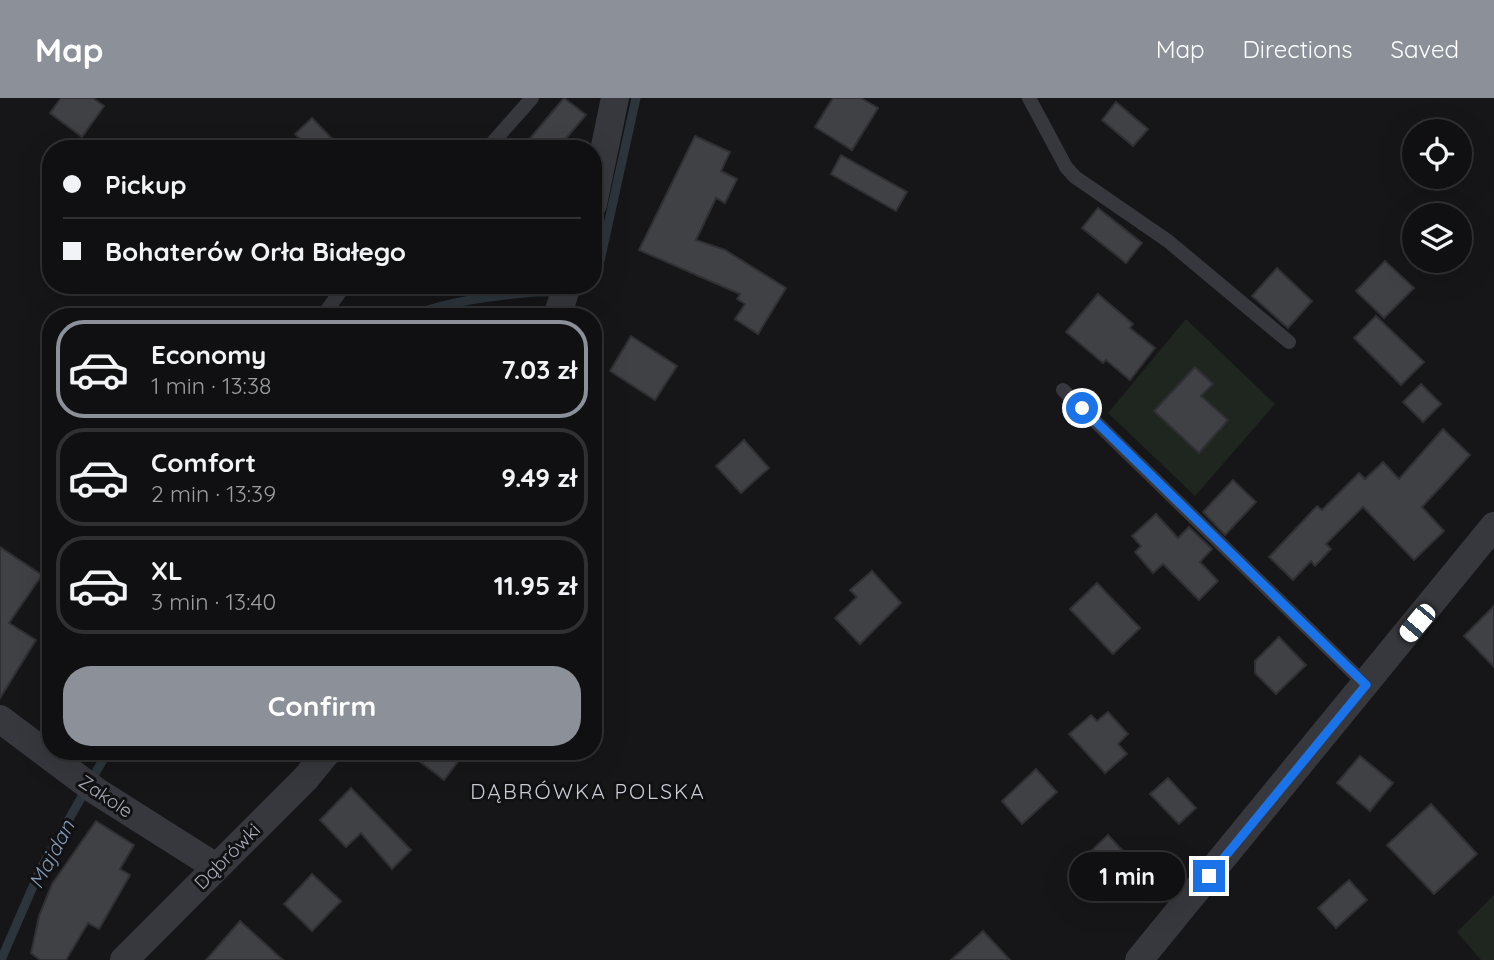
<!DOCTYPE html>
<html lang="en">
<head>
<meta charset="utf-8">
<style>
	body { margin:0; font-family:Quicksand,sans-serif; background:#1e1e20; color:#f1f3f6; height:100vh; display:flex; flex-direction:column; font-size:26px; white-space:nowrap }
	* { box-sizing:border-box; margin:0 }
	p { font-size:23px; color:#9c9d9f }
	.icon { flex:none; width:38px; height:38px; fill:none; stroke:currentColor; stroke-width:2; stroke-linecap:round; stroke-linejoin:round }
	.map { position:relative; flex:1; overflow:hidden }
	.details { position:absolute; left:42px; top:210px; width:560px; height:452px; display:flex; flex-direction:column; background:#101012; border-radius:28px; box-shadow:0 7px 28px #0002,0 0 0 2px #303032 }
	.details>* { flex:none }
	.banner { position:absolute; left:42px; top:42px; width:560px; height:154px; border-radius:28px; box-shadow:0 7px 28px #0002,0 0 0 2px #303032; display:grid; align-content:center; height:154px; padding:0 21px; background:#101012 }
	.tools { position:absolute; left:1402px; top:21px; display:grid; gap:14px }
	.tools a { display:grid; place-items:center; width:70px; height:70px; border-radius:50%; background:#101012; box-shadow:0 7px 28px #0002,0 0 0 2px #303032; font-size:35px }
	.end { position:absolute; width:32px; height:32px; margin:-16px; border:9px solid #1a73e8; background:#fff; box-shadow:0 0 0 4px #fff }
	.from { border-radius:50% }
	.bubble { position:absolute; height:49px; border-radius:24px; background:#101012; box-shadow:0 7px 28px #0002,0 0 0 2px #303032; font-size:23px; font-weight:700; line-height:49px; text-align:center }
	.car { position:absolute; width:21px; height:42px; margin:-21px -10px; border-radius:9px; box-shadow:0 0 5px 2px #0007; background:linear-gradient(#fff 24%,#345 0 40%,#fff 0 76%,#345 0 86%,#fff 0) }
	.banner b { display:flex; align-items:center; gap:24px; height:66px; font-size:26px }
	.banner b+b { border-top:2px solid #303032 }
	.banner i { width:18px; height:18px; background:#f1f3f6 }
	ul { padding:12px 0 0; list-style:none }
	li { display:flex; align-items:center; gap:21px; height:98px; margin:0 14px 10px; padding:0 7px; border:4px solid #303032; border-radius:28px }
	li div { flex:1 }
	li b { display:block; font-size:26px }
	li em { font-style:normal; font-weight:700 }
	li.selected { border-color:#8c9099 }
	li>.icon { width:63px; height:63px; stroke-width:1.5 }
	.button { display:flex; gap:14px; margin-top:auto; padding:14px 21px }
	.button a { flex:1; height:80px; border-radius:28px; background:#8c9099; color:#fff; font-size:28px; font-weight:700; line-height:80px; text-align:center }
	header { display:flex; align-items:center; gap:42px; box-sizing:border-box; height:98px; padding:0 35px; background:#8c9099; color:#fff }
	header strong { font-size:33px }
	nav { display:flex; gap:38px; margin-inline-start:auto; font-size:24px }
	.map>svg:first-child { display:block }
	.green { fill:#1e261f }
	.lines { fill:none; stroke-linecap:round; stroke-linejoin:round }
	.stream { stroke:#2c353c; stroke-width:9 }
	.building { fill:#404145; stroke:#303034; stroke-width:2 }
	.lane { stroke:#37383d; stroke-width:14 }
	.street { stroke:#37383d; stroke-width:28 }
	.route { stroke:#1a73e8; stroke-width:9 }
	.labels { text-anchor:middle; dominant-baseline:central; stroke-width:6; stroke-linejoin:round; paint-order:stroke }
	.street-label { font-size:19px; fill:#a8adb8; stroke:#111113 }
	.neighbourhood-label { font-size:21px; letter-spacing:2px; fill:#c9ccd4; stroke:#111113 }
	.water-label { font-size:21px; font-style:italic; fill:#7f9bb3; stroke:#111113 }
</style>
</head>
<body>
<header>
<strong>Map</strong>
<nav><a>Map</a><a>Directions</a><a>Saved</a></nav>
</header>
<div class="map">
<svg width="1494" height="862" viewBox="0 0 1494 862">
	<rect width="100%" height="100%" fill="#161618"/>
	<!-- green -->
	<g class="green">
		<path d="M1186,221L1275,306L1195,398L1108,315Z"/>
		<path d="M1494,797V862H1481L1457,834Z"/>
	</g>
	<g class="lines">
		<!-- stream -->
		<g class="stream">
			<path d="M593,173L600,163L636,0"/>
			<path d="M408,219C443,204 498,197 536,194C553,193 569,195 583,187"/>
			<path d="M1,862L41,770L108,653"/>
		</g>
	</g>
	<!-- building -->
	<g class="building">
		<path d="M61,0H93L104,8L82,39L50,15Z"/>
		<path d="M564,0L586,17L557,51H521Z"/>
		<path d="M833,0H861L878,10L852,52L815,29Z"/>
		<path d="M1116,4L1148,31L1133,48L1102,22Z"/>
		<path d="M312,20L342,51H310L295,36Z"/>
		<path d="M695,38L730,54L721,73L737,81L725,105L716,100L696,142L725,152L786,190L758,236L735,221L745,206L737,201L740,196L639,152Z"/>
		<path d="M841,57L907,94L896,113L831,76Z"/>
		<path d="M1098,110L1142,145L1126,165L1082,130Z"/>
		<path d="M1385,163L1414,190L1384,220L1356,193Z"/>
		<path d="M1277,170L1312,203L1288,230L1252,198Z"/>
		<path d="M1098,196L1133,226L1130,230L1155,250L1130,282L1106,262L1103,265L1066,234Z"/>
		<path d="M1376,218L1424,264L1401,287L1354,240Z"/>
		<path d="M631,238L677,268L655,302L610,273Z"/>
		<path d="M1195,269L1213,286L1201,298L1228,322L1199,355L1154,313Z"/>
		<path d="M1421,286L1441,306L1423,324L1403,304Z"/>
		<path d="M1443,331L1470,357L1422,409L1444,433L1414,462L1363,409L1326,446L1331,451L1315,468L1311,463L1293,482L1269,459L1317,408L1322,412L1359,375L1365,381L1383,364L1399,381Z"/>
		<path d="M744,342L769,370L741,395L716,368Z"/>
		<path d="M1233,382L1256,404L1225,437L1203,414Z"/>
		<path d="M1156,416L1178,440L1189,429L1212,451L1200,464L1218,483L1199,502L1163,466L1153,475L1135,454L1141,448L1132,438Z"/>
		<path d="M0,449L42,477L9,525L36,542L0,600Z"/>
		<path d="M872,473L901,505L860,546L835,520L857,499L850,492Z"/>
		<path d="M1097,485L1140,530L1113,556L1070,511Z"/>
		<path d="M1494,508V569L1464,538Z"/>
		<path d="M1279,539L1306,567L1276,596L1255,575V563Z"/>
		<path d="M1108,614L1128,636L1118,646L1127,656L1105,675L1069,636L1091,617L1097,623Z"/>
		<path d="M406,653H466L444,682Z"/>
		<path d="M1360,658L1393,685L1370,713L1337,685Z"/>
		<path d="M1036,671L1057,694L1022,726L1002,703Z"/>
		<path d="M1168,680L1196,710L1179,726L1150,696Z"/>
		<path d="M351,690L411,752L392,771L361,735L346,749L320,722Z"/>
		<path d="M1431,706L1477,756L1434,796L1387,747Z"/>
		<path d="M96,723L134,747L120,771L130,777L99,831L88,825L66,862H40L31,855L39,818L52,786Z"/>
		<path d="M1108,737L1134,765L1097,800L1071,772Z"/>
		<path d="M312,776L341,803L312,833L284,806Z"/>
		<path d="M1349,782L1367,802L1336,830L1318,810Z"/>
		<path d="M240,823L283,862H206Z"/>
		<path d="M983,833L1010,862H951Z"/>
	</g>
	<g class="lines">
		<!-- lane -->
		<g class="lane">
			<path d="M1029,0L1066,69L1075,79L1168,143L1289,244"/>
			<path d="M487,51L532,0"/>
			<path d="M322,219L345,187"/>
			<path d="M1063,292L1366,587"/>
		</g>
		<!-- street -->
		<g class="street">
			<path d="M593,106L615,0"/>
			<path d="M557,219L567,187"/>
			<path d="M0,621L96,693L216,769"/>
			<path d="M124,862L306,680L328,653"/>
			<path d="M1139,862L1494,428"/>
		</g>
	</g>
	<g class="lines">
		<!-- route -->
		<path class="route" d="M1082,310L1366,587L1209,778"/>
	</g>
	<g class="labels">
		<!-- street labels -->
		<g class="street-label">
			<text transform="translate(106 698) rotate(34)">Zakole</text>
			<text transform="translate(227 758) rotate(-45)">Dąbrówki</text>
		</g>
		<!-- neighbourhood labels -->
		<g class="neighbourhood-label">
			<text x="588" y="693">DĄBRÓWKA POLSKA</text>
		</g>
		<!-- water labels -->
		<g class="water-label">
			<text transform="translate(51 756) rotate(-62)">Majdan</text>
		</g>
	</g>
</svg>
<div class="tools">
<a><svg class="icon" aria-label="locate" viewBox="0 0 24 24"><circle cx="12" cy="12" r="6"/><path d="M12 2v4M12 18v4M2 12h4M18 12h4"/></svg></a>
<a><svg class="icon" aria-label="layers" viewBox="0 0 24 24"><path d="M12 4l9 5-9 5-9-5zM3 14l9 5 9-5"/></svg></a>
</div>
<i class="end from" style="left:1082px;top:310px"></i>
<i class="end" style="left:1209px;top:778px"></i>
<div class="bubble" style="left:1069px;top:754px;width:116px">1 min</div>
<i class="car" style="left:1417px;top:525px;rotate:220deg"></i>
<div class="banner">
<b><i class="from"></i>Pickup</b>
<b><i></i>Bohaterów Orła Białego</b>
</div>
<section class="details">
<ul>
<li class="selected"><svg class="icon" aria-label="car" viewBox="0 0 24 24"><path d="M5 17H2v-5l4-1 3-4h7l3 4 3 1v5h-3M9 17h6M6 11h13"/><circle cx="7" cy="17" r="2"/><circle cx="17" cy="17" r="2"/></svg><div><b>Economy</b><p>1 min · 13:38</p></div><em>7.03 zł</em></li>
<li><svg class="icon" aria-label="car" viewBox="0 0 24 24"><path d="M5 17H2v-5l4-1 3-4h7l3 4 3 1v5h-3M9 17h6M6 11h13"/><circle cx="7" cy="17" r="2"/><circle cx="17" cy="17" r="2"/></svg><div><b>Comfort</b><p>2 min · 13:39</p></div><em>9.49 zł</em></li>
<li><svg class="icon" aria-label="car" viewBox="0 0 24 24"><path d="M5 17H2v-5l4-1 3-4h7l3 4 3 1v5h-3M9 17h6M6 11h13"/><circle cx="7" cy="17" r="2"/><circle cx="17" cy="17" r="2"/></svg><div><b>XL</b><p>3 min · 13:40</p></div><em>11.95 zł</em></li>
</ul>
<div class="button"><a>Confirm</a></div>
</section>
</div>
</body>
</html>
